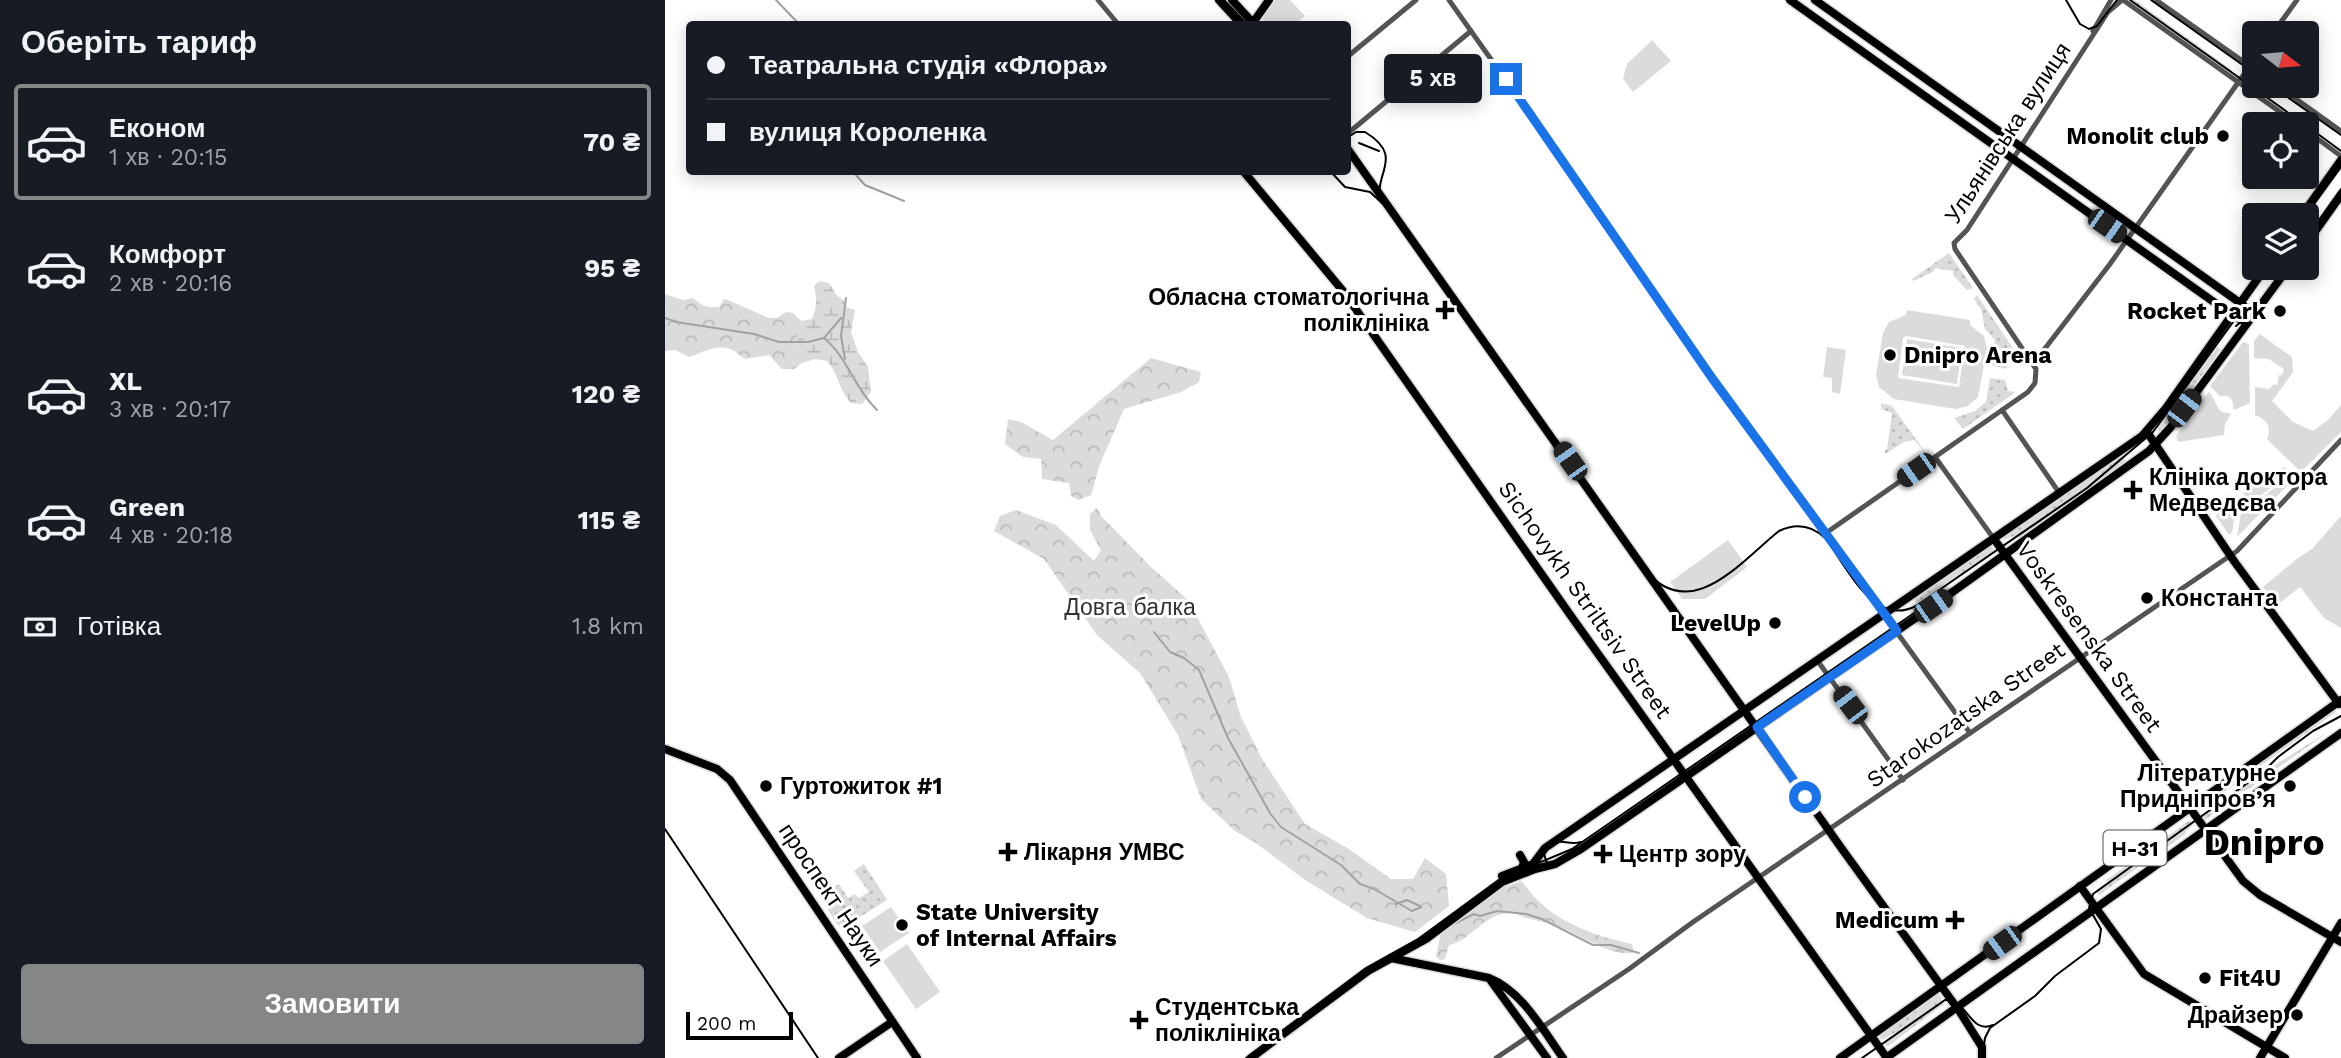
<!DOCTYPE html>
<html lang="uk">
<head>
<meta charset="utf-8">
<style>
	body { margin:0; font-family:"Work Sans",sans-serif; background:#242831; color:#f1f3f6; height:100vh; display:flex; flex-direction:column; font-size:26px; white-space:nowrap }
	* { box-sizing:border-box; margin:0 }
	p { font-size:23px; color:#9ea1a6 }
	.icon { flex:none; width:38px; height:38px; fill:none; stroke:currentColor; stroke-width:2; stroke-linecap:round; stroke-linejoin:round }
	.map { position:relative; flex:1; overflow:hidden }
	.side { display:flex; flex-direction:column; background:#171b24; width:665px }
	.side>* { flex:none }
	.hud { position:absolute; left:21px; top:21px; width:665px; height:154px; border-radius:7px; box-shadow:0 4px 18px #0003; display:grid; align-content:center; height:154px; padding:0 21px; background:#171b24 }
	.needle { width:46px; rotate:106deg }
	.buttons { position:absolute; left:1577px; top:21px; display:grid; gap:14px }
	.buttons a { display:grid; place-items:center; width:77px; height:77px; border-radius:7px; background:#171b24; box-shadow:0 4px 18px #0003; font-size:35px }
	.scale { position:absolute; left:21px; bottom:18px; width:107px; box-sizing:border-box; padding-left:7px; border:4px solid #000; border-top:0; font-size:19px; line-height:24px; white-space:nowrap; color:#000; -webkit-text-stroke:5px #fff; paint-order:stroke }
	.end { position:absolute; width:32px; height:32px; margin:-16px; border:9px solid #1a73e8; background:#fff; box-shadow:0 0 0 4px #fff }
	.from { border-radius:50% }
	.bubble { position:absolute; height:49px; border-radius:7px; background:#171b24; box-shadow:0 4px 18px #0003; font-size:23px; font-weight:700; line-height:49px; text-align:center }
	.car { position:absolute; width:21px; height:42px; margin:-21px -10px; border-radius:9px; box-shadow:0 0 5px 2px #0007; background:linear-gradient(#222 24%,#8ab4d8 0 40%,#222 0 76%,#8ab4d8 0 86%,#222 0) }
	.hud b { display:flex; align-items:center; gap:24px; height:66px; font-size:26px }
	.hud b+b { border-top:2px solid #363941 }
	.hud i { width:18px; height:18px; background:#f1f3f6 }
	ul { padding:0; list-style:none }
	li { display:flex; align-items:center; gap:21px; height:116px; margin:0 14px 10px; padding:0 7px; border:4px solid transparent; border-radius:7px }
	li div { flex:1 }
	li b { display:block; font-size:26px }
	li em { font-style:normal; font-weight:700 }
	li.current { border-color:#858687 }
	li>.icon { width:63px; height:63px; stroke-width:1.5 }
	h2 { padding:0 21px; font-size:32px; line-height:84px }
	.pay { display:flex; align-items:center; gap:18px; height:77px; padding:0 21px; font-size:26px }
	.pay p { margin-inline-start:auto }
	.action { display:flex; gap:14px; margin-top:auto; padding:14px 21px }
	.action a { flex:1; height:80px; border-radius:7px; background:#858687; color:#fff; font-size:28px; font-weight:700; line-height:80px; text-align:center }
	main { display:flex; flex:1; min-height:0 }
	.map>svg:first-child { display:block }
	.grass { fill:url(#grass-dots) }
	.forest { fill:url(#forest-crowns) }
	.wetland { fill:url(#wetland-marsh) }
	.park { fill:#dbdbdb; fill-rule:evenodd }
	.lines { fill:none; stroke-linecap:round; stroke-linejoin:round }
	.stream { stroke:#a2a2a2; stroke-width:2 }
	.major-casing { stroke:#dbdbdb; stroke-width:11 }
	.minor { stroke:#545454; stroke-width:5 }
	.major { stroke:#000; stroke-width:8 }
	.tram { stroke:#000; stroke-width:2 }
	.route { stroke:#1a73e8; stroke-width:9 }
	.poi-dot { fill:#000; stroke:#fff; stroke-width:2.5 }
	.labels { text-anchor:middle; dominant-baseline:central; stroke-width:6; stroke-linejoin:round; paint-order:stroke }
	.shield { fill:#fff; stroke:#4c4c4c; stroke-width:2 }
	.shield-label { font-size:21px; font-weight:bold; fill:#000 }
	.street-label { font-size:23px; fill:#000; stroke:#fff }
	.poi-label { font-size:23px; font-weight:bold; fill:#000; stroke:#fff; text-anchor:start }
	.park-label { font-size:23px; fill:#323232; stroke:#fff }
	.town-label { font-size:37px; font-weight:bold; fill:#000; stroke:#fff }
</style>
</head>
<body>
<main>
<section class="side">
<h2>Оберіть тариф</h2>
<ul>
<li class="current"><svg class="icon" aria-label="car" viewBox="0 0 24 24"><path d="M5 17H2v-5l4-1 3-4h7l3 4 3 1v5h-3M9 17h6M6 11h13"/><circle cx="7" cy="17" r="2"/><circle cx="17" cy="17" r="2"/></svg><div><b>Економ</b><p>1 хв · 20:15</p></div><em>70 ₴</em></li>
<li><svg class="icon" aria-label="car" viewBox="0 0 24 24"><path d="M5 17H2v-5l4-1 3-4h7l3 4 3 1v5h-3M9 17h6M6 11h13"/><circle cx="7" cy="17" r="2"/><circle cx="17" cy="17" r="2"/></svg><div><b>Комфорт</b><p>2 хв · 20:16</p></div><em>95 ₴</em></li>
<li><svg class="icon" aria-label="car" viewBox="0 0 24 24"><path d="M5 17H2v-5l4-1 3-4h7l3 4 3 1v5h-3M9 17h6M6 11h13"/><circle cx="7" cy="17" r="2"/><circle cx="17" cy="17" r="2"/></svg><div><b>XL</b><p>3 хв · 20:17</p></div><em>120 ₴</em></li>
<li><svg class="icon" aria-label="car" viewBox="0 0 24 24"><path d="M5 17H2v-5l4-1 3-4h7l3 4 3 1v5h-3M9 17h6M6 11h13"/><circle cx="7" cy="17" r="2"/><circle cx="17" cy="17" r="2"/></svg><div><b>Green</b><p>4 хв · 20:18</p></div><em>115 ₴</em></li>
</ul>
<div class="pay"><svg class="icon" aria-label="cash" viewBox="0 0 24 24"><path d="M3 7h18v10H3z"/><circle cx="12" cy="12" r="2"/></svg>Готівка<p>1.8 km</p></div>
<div class="action"><a>Замовити</a></div>
</section>
<div class="map">
<svg width="1676" height="1058" viewBox="0 0 1676 1058">
	<defs>
		<pattern id="grass-dots" width="8" height="8" patternUnits="userSpaceOnUse" patternTransform="scale(1.75)"><rect width="8" height="8" fill="#dbdbdb"/><path d="M2 2h.1M6 6h.1" fill="none" stroke="#bababa" stroke-width="1.8" stroke-linecap="round"/></pattern>
		<pattern id="forest-crowns" width="20" height="18" patternUnits="userSpaceOnUse" patternTransform="scale(1.75)"><rect width="20" height="18" fill="#dbdbdb"/><path d="M2 6a3 3 0 1 1 6 0M12 15a3 3 0 1 1 6 0" fill="none" stroke="#bababa"/></pattern>
		<pattern id="wetland-marsh" width="20" height="14" patternUnits="userSpaceOnUse" patternTransform="scale(1.75)"><rect width="20" height="14" fill="#dbdbdb"/><path d="M1 5h8M5 5V1M11 12h8M15 12V8" fill="none" stroke="#bababa"/></pattern>
	</defs>
	<rect width="100%" height="100%" fill="#fff"/>
	<!-- grass -->
	<g class="grass">
		<path d="M1463,0H1470L1567,70L1565,73Z"/>
		<path d="M1284,253L1308,288L1302,290L1288,275V271L1270,268L1268,272L1248,281L1247,279Z"/>
		<path d="M1312,295L1356,360V363L1346,361L1341,369L1326,365L1330,340L1320,329L1316,309L1309,299Z"/>
		<path d="M1552,347L1556,349L1499,427L1560,348L1497,433L1491,427Z"/>
		<path d="M1325,378L1340,380L1343,391L1351,392L1298,429L1289,418L1310,411L1321,402Z"/>
		<path d="M1216,403L1227,406L1263,456L1249,440L1239,442L1220,454V450L1222,449L1227,413L1216,409Z"/>
		<path d="M1457,455L1461,462L1355,539L1352,535L1339,540L1337,538Z"/>
		<path d="M1326,545L1329,551L1252,603L1249,598Z"/>
		<path d="M1669,709L1671,712L1534,810L1532,807Z"/>
		<path d="M1666,730L1540,820L1537,816L1550,806L1549,803Z"/>
		<path d="M1525,820L1528,825L1521,831L1522,833L1434,895L1431,890L1442,882L1441,880Z"/>
		<path d="M199,864L222,900L187,922L189,929L183,920L173,926L163,910L171,886L174,884L183,898L189,894L194,898L204,892L189,871Z"/>
		<path d="M1274,994L1279,1004L1222,1047L1219,1043L1231,1034V1032L1217,1040L1214,1036Z"/>
	</g>
	<!-- forest -->
	<g class="forest">
		<path d="M0,294L18,300L28,298C36,306 43,308 54,307L59,299L63,300L104,318H112L121,312L128,313L136,321L131,343L137,363L129,369H117L104,355L80,359C75,356 71,351 65,349C52,344 37,353 24,357L10,350L0,351Z"/>
		<path d="M486,358L536,372L534,382L516,392L459,409L435,464L426,495L413,500L406,496L404,483L377,479L376,459L358,457L340,444L343,419L356,422L388,440Z"/>
		<path d="M432,508L436,516L486,567L523,600L564,677L576,717L597,759L640,824L684,849L726,879H748L760,858L781,874L784,906L750,932L702,918L640,880L591,843L570,831L536,799L513,735L475,673L432,635L379,559L329,531L335,516L351,510L391,525L429,561L436,550L425,530V514Z"/>
		<path d="M857,881C881,919 925,935 967,944L969,952C950,959 917,936 898,928C886,923 874,921 861,918C856,916 851,913 846,913C820,912 807,940 784,945L780,959L775,960L771,957L776,932L833,889Z"/>
	</g>
	<!-- wetland -->
	<path class="wetland" d="M154,281L164,283L172,296L179,300L181,307L190,310L186,332L193,352L203,367L206,392L197,404L186,403C174,390 173,373 162,361L150,359L137,363C129,350 132,336 136,321L147,319C152,307 152,299 149,286Z"/>
	<!-- park -->
	<g class="park">
		<path d="M610,0H625L640,16L631,24H598V18Z"/>
		<path d="M987,40L1006,61L968,92L958,79L962,64Z"/>
		<path d="M1242,310L1305,320V325L1319,336L1322,349L1313,397L1303,406L1291,409L1229,399L1214,387L1211,375L1218,333L1224,322L1241,315ZM1241,336L1300,346L1294,387L1233,378L1238,338Z"/>
		<path d="M1595,334L1627,357L1628,372L1607,401L1628,422L1648,431L1663,420L1676,405V432L1636,472L1602,439C1607,428 1602,419 1590,415V387L1604,389L1609,384L1612,385L1614,375H1617L1619,369L1604,359L1589,358V341Z"/>
		<path d="M1242,339L1297,348L1292,384L1237,375Z"/>
		<path d="M1578,342L1584,344L1585,403L1569,410L1567,400L1563,396H1555L1545,386Z"/>
		<path d="M1162,347L1181,350L1175,394L1167,392V378L1158,377Z"/>
		<path d="M1544,392C1549,397 1553,411 1557,412C1560,413 1563,412 1566,414L1560,424L1559,435L1513,442L1511,436Z"/>
		<path d="M1620,467L1626,473L1576,510L1581,479L1602,478Z"/>
		<path d="M1627,475L1630,478L1572,537L1576,513Z"/>
		<path d="M1561,494L1573,498L1567,532L1564,535L1551,516Z"/>
		<path d="M1676,516V628L1659,618L1635,587L1612,605L1598,587L1633,558L1647,549Z"/>
		<path d="M1063,540L1082,567L1040,599H1017L1005,582Z"/>
		<path d="M226,907L244,933L215,952L197,926Z"/>
		<path d="M242,944L275,992L251,1009L218,961Z"/>
	</g>
	<g class="lines">
		<!-- stream -->
		<g class="stream">
			<path d="M111,0L134,24"/>
			<path d="M190,174L200,185L239,201"/>
			<path d="M0,318L11,322L89,334L114,342H143L159,338C183,358 189,388 212,410"/>
			<path d="M159,338L176,318"/>
			<path d="M180,359L176,336L181,298"/>
			<path d="M489,632L505,652L519,658L534,670L563,738L605,813L616,827L676,865L695,884L709,889L747,911L756,907"/>
			<path d="M731,904L742,900L755,906"/>
			<path d="M783,927L809,914L815,916L832,911L861,914L877,919L928,945H946L974,953"/>
		</g>
		<!-- major casing -->
		<g class="major-casing">
			<g id="major">
				<path d="M554,0L576,24"/>
				<path d="M567,0L589,24"/>
				<path d="M1125,0L1567,315L1582,323"/>
				<path d="M1150,0L1578,305L1588,316"/>
				<path d="M587,24L604,0"/>
				<path d="M682,148L1177,849L1295,1012L1317,1047V1058"/>
				<path d="M579,172L678,291L906,616L1222,1058"/>
				<path d="M1637,215L1676,160"/>
				<path d="M1642,243L1676,195"/>
				<path d="M1482,432L1569,561L1674,704"/>
				<path d="M1329,539L1578,881L1595,895L1676,942"/>
				<path d="M0,749L52,769L65,780L252,1058"/>
				<path d="M855,855L859,862L857,868"/>
				<path d="M837,876L868,864L880,848L1477,436L1501,408L1600,268"/>
				<path d="M1415,886L1479,974L1620,1058"/>
				<path d="M726,958L824,978C857,991 878,1030 898,1058"/>
				<path d="M826,981L882,1058"/>
				<path d="M174,1058L227,1022"/>
				<path d="M586,1058L703,971L761,939L837,882L870,869L890,864L916,849L1268,606L1484,451L1505,428L1623,268"/>
				<path d="M1175,1058L1676,700"/>
				<path d="M1221,1058L1676,733"/>
				<path d="M1595,1058L1676,923"/>
			</g>
		</g>
		<!-- minor -->
		<g class="minor">
			<path d="M433,0L453,24"/>
			<path d="M784,0L874,127L1047,378L1305,733"/>
			<path d="M1458,0L1632,124"/>
			<path d="M1491,0L1589,69"/>
			<path d="M1428,31L1446,0"/>
			<path d="M1608,33L1632,0"/>
			<path d="M682,57L751,0"/>
			<path d="M1613,86L1676,131"/>
			<path d="M1642,131L1676,156"/>
			<path d="M682,134L806,31"/>
			<path d="M1368,364L1445,264L1589,60"/>
			<path d="M1337,410L1395,494"/>
			<path d="M1270,457L1329,539"/>
			<path d="M1161,533L1363,392L1370,383L1371,369L1290,249L1289,243L1302,230L1443,12L1457,0"/>
			<path d="M1152,660L1238,780"/>
			<path d="M831,1058L964,969L1028,922L1572,551L1676,440"/>
		</g>
		<!-- major -->
		<use href="#major" class="major"/>
		<!-- tram -->
		<g class="tram">
			<path d="M559,0L582,24"/>
			<path d="M1401,0L1415,24L1424,29L1432,26L1452,0"/>
			<path d="M1465,0L1639,124"/>
			<path d="M1486,0L1589,73"/>
			<path d="M1607,86L1676,135"/>
			<path d="M1642,126L1676,151"/>
			<path d="M682,138L691,132H700C743,158 704,176 718,202L979,569C1026,626 1076,561 1114,531C1131,523 1146,525 1160,538C1182,566 1208,628 1251,606L1422,488L1488,432L1571,318L1579,303L1604,268"/>
			<path d="M694,143L714,151"/>
			<path d="M666,172L680,187L705,192L718,204"/>
			<path d="M1641,215L1676,167"/>
			<path d="M1642,237L1676,189"/>
			<path d="M1571,326L1591,309L1620,268"/>
			<path d="M0,829L153,1058"/>
			<path d="M886,865L881,861L879,853L884,843C895,838 905,846 916,842"/>
			<path d="M581,1058L701,968L753,939L835,879L907,849L1252,611"/>
			<path d="M1197,1058L1280,1000C1303,999 1305,1035 1328,1025"/>
			<path d="M1317,1058L1320,1038L1325,1028L1370,996L1390,976L1434,943L1436,929L1424,908L1428,894L1598,772L1613,757L1648,731L1676,716"/>
		</g>
	</g>
	<g class="lines">
		<!-- route -->
		<path class="route" d="M841,79L1047,378L1232,631L1092,727L1140,797"/>
	</g>
	<!-- markers -->
	<g class="poi-dot">
		<circle cx="1558" cy="136" r="7"/>
		<path d="M776.5 299.5h7v7h7v7h-7v7h-7v-7h-7v-7h7z"/>
		<circle cx="1615" cy="311" r="7"/>
		<circle cx="1225" cy="355" r="7"/>
		<path d="M1464.5 479.5h7v7h7v7h-7v7h-7v-7h-7v-7h7z"/>
		<circle cx="1482" cy="598" r="7"/>
		<circle cx="1110" cy="623" r="7"/>
		<circle cx="101" cy="786" r="7"/>
		<circle cx="1625" cy="786" r="7"/>
		<path d="M339.5 841.5h7v7h7v7h-7v7h-7v-7h-7v-7h7z"/>
		<path d="M934.5 843.5h7v7h7v7h-7v7h-7v-7h-7v-7h7z"/>
		<path d="M1286.5 909.5h7v7h7v7h-7v7h-7v-7h-7v-7h7z"/>
		<circle cx="237" cy="925" r="7"/>
		<circle cx="1540" cy="978" r="7"/>
		<circle cx="1632" cy="1015" r="7"/>
		<path d="M470.5 1009.5h7v7h7v7h-7v7h-7v-7h-7v-7h7z"/>
	</g>
	<g class="labels">
		<!-- shield labels -->
		<rect class="shield" x="1438.5" y="830.5" width="63" height="35" rx="5"/>
		<g class="shield-label">
			<text x="1470" y="848">Н-31</text>
		</g>
		<!-- street labels -->
		<g class="street-label">
			<text transform="translate(1343 133) rotate(-57)">Ульянівська вулиця</text>
			<text transform="translate(920 600) rotate(55)">Sichovykh Striltsiv Street</text>
			<text transform="translate(1424 637) rotate(54)">Voskresenska Street</text>
			<text transform="translate(1301 715) rotate(-35)">Starokozatska Street</text>
			<text transform="translate(166 895) rotate(56)">проспект Науки</text>
		</g>
		<!-- poi labels -->
		<g class="poi-label">
			<text x="1544" y="136" text-anchor="end">Monolit club</text>
			<text x="764" y="297" text-anchor="end">Обласна стоматологічна<tspan x="764" dy="26">поліклініка</tspan></text>
			<text x="1601" y="311" text-anchor="end">Rocket Park</text>
			<text x="1239" y="355">Dnipro Arena</text>
			<text x="1484" y="477">Клініка доктора<tspan x="1484" dy="26">Медведєва</tspan></text>
			<text x="1496" y="598">Константа</text>
			<text x="1096" y="623" text-anchor="end">LevelUp</text>
			<text x="1611" y="773" text-anchor="end">Літературне<tspan x="1611" dy="26">Придніпров’я</tspan></text>
			<text x="115" y="786">Гуртожиток #1</text>
			<text x="359" y="852">Лікарня УМВС</text>
			<text x="954" y="854">Центр зору</text>
			<text x="251" y="912">State University<tspan x="251" dy="26">of Internal Affairs</tspan></text>
			<text x="1274" y="920" text-anchor="end">Medicum</text>
			<text x="1554" y="978">Fit4U</text>
			<text x="490" y="1007">Студентська<tspan x="490" dy="26">поліклініка</tspan></text>
			<text x="1618" y="1015" text-anchor="end">Драйзер</text>
		</g>
		<!-- park labels -->
		<g class="park-label">
			<text x="465" y="607">Довга балка</text>
		</g>
		<!-- town labels -->
		<g class="town-label">
			<text x="1599" y="842">Dnipro</text>
		</g>
	</g>
</svg>
<div class="buttons">
<a><svg class="needle" viewBox="-14 -14 28 28"><path d="M0-13l5 13h-10z" fill="#e53935"/><path d="M0 13l5-13h-10z" fill="#9ea1a6"/></svg></a>
<a><svg class="icon" aria-label="locate" viewBox="0 0 24 24"><circle cx="12" cy="12" r="6"/><path d="M12 2v4M12 18v4M2 12h4M18 12h4"/></svg></a>
<a><svg class="icon" aria-label="layers" viewBox="0 0 24 24"><path d="M12 4l9 5-9 5-9-5zM3 14l9 5 9-5"/></svg></a>
</div>
<div class="scale">200 m</div>
<i class="end from" style="left:1140px;top:797px"></i>
<i class="end" style="left:841px;top:79px"></i>
<div class="bubble" style="left:719px;top:54px;width:98px">5 хв</div>
<i class="car" style="left:1442px;top:226px;rotate:125deg"></i>
<i class="car" style="left:1519px;top:408px;rotate:37deg"></i>
<i class="car" style="left:905px;top:461px;rotate:325deg"></i>
<i class="car" style="left:1251px;top:470px;rotate:235deg"></i>
<i class="car" style="left:1268px;top:606px;rotate:55deg"></i>
<i class="car" style="left:1185px;top:705px;rotate:323deg"></i>
<i class="car" style="left:1337px;top:943px;rotate:234deg"></i>
<div class="hud">
<b><i class="from"></i>Театральна студія «Флора»</b>
<b><i></i>вулиця Короленка</b>
</div>
</div>
</main>
</body>
</html>
